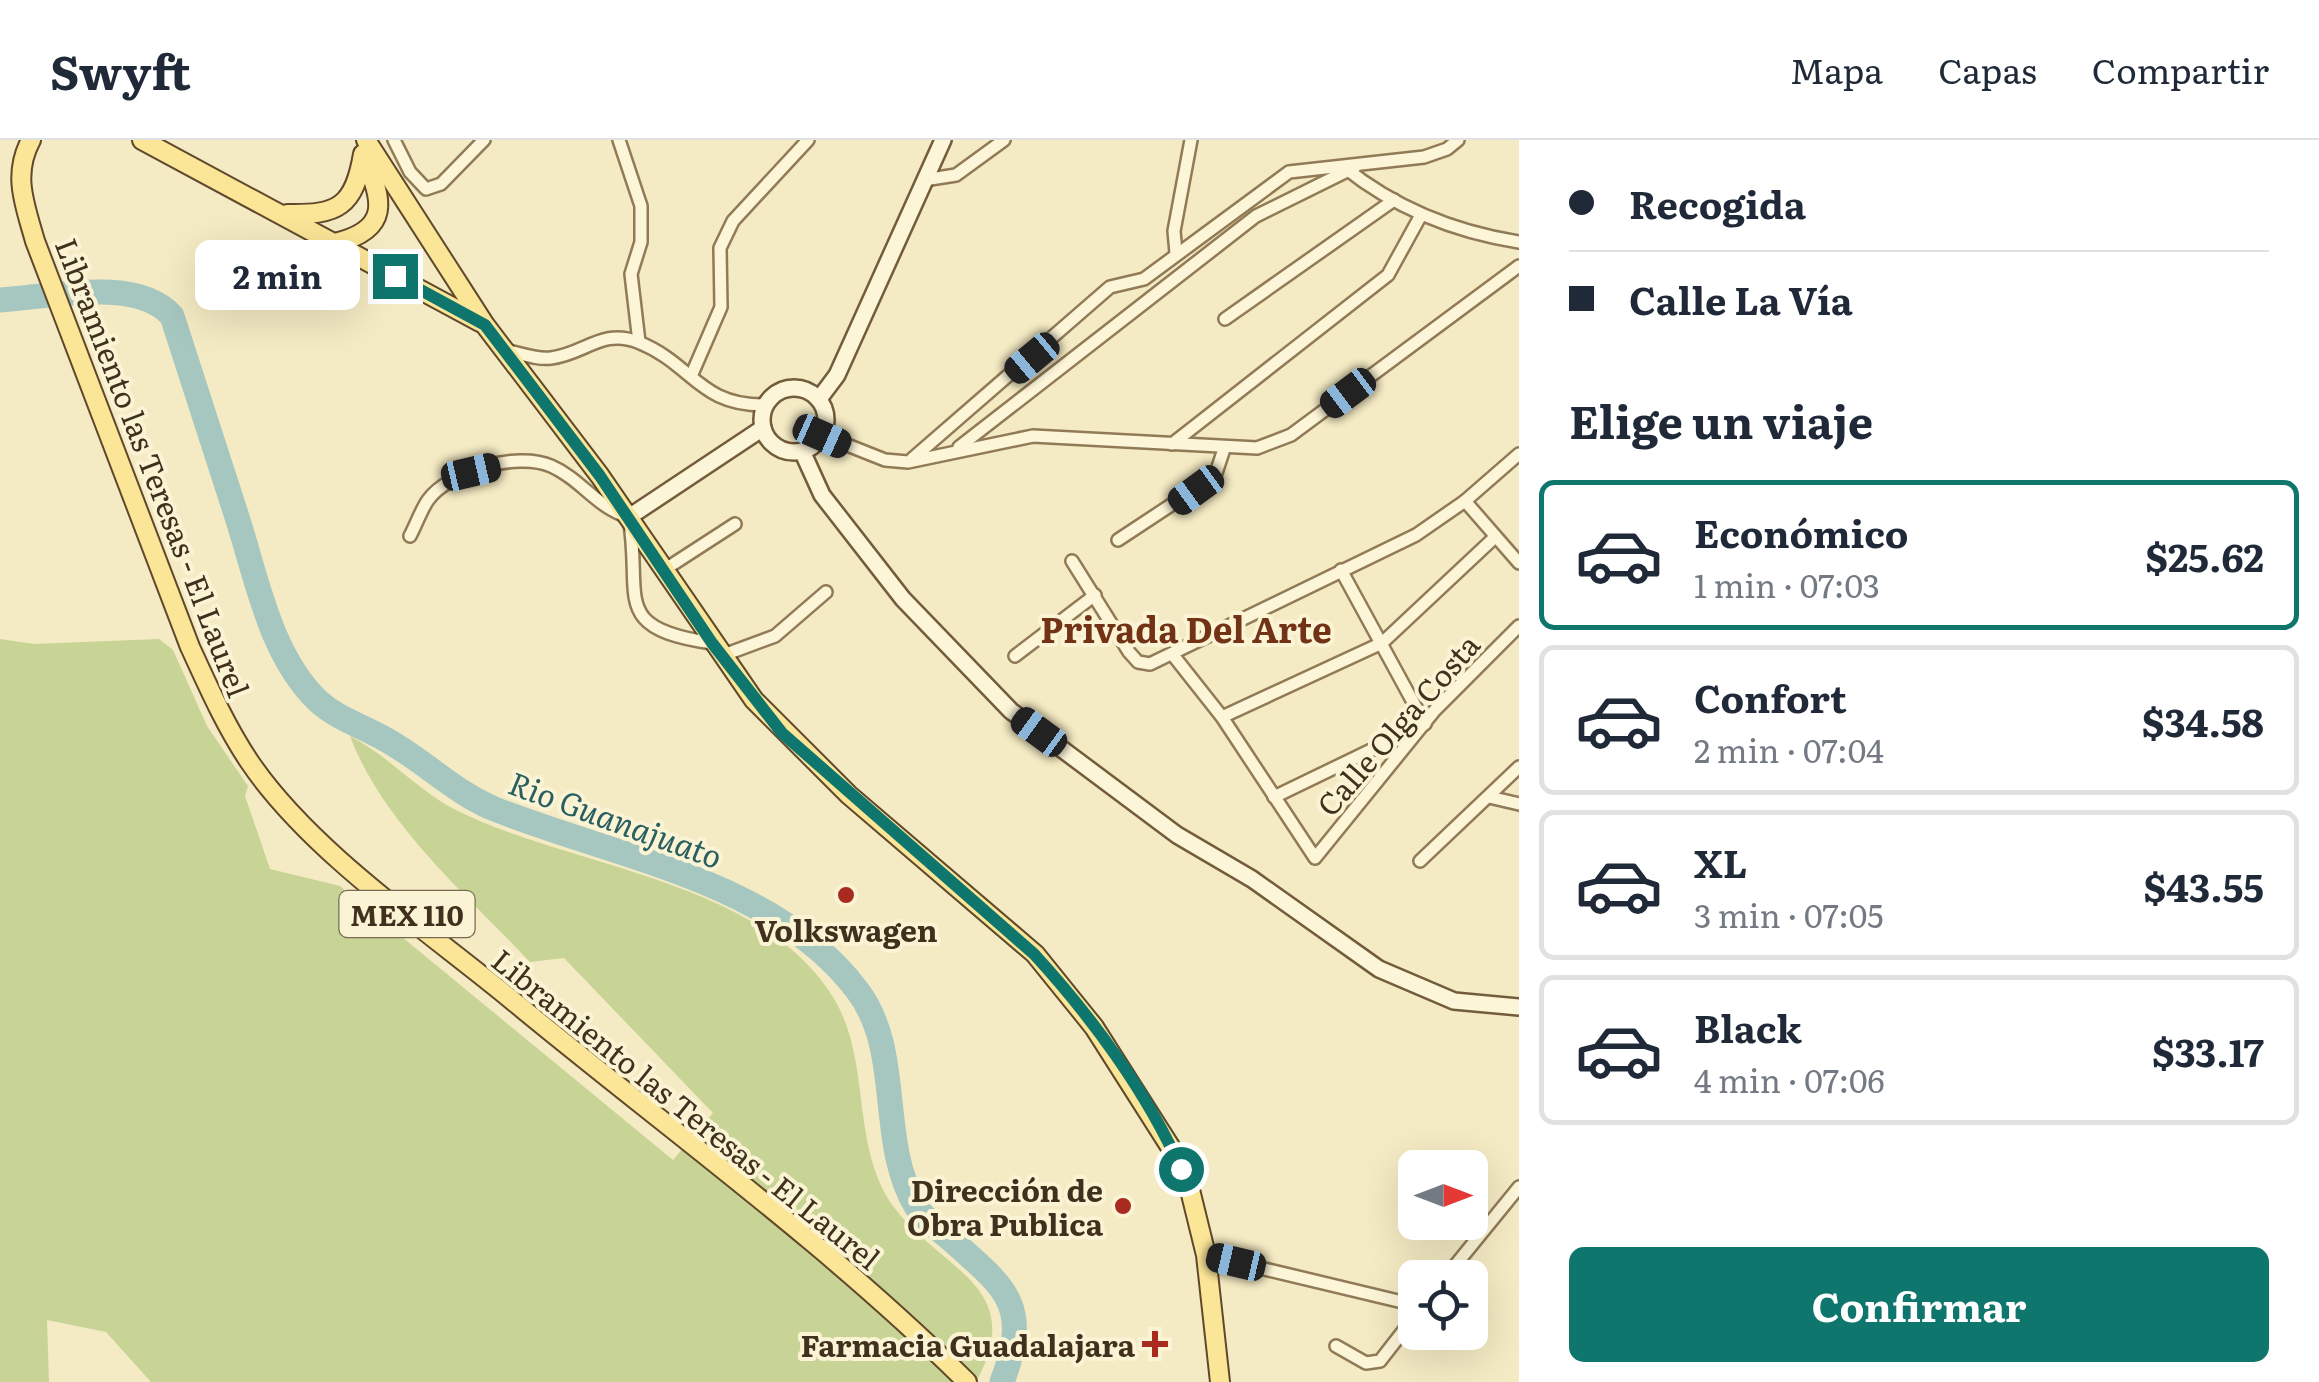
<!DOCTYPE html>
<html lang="es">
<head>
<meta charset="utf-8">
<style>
	body { margin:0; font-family:Literata,serif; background:#f2f2f3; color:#1f2937; height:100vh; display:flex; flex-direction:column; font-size:38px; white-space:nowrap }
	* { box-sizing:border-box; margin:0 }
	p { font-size:32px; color:#747a83 }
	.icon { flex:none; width:55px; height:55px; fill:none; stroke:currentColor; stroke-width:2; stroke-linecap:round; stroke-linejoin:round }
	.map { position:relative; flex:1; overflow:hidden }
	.side { display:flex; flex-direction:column; background:#fff; width:800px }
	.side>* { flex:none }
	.hud { display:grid; align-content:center; height:220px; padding:0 50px; background:#fff }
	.needle { width:65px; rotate:90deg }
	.controls { position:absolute; left:1398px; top:1010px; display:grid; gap:20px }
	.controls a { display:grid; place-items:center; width:90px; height:90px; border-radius:15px; background:#fff; box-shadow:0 10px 40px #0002; font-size:50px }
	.end { position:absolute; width:45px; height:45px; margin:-22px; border:12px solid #0f766e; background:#fff; box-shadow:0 0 0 5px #fff }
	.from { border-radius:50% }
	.bubble { position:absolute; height:70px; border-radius:15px; background:#fff; box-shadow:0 10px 40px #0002; font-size:32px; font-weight:700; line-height:70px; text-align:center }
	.car { position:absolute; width:30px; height:60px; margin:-30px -15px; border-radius:12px; box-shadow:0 0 8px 2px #0007; background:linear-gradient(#222 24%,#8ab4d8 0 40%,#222 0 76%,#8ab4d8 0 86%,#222 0) }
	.hud b { display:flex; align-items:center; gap:35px; height:95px; font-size:38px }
	.hud b+b { border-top:2px solid #e0e1e3 }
	.hud i { width:25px; height:25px; background:#1f2937 }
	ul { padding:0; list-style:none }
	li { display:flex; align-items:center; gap:30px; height:150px; margin:0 20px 15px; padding:0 30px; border:5px solid #e0e1e3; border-radius:15px }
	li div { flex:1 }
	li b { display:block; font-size:38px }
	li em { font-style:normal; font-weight:700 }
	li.on { border-color:#0f766e }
	li>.icon { width:90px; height:90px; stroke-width:1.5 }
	h2 { padding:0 50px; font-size:45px; line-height:120px }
	.primary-button { display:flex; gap:20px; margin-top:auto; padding:20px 50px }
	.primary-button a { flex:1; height:115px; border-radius:15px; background:#0f766e; color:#fff; font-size:40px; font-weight:700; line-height:115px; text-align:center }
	header { display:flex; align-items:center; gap:60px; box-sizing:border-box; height:140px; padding:0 50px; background:#fff; border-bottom:2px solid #e0e1e3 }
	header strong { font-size:48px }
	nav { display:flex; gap:55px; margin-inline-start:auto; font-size:35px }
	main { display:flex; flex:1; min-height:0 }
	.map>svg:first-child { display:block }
	.green { fill:#c7d495 }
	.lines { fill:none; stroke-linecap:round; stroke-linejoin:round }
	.river { stroke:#a6c6c0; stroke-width:25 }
	.street-casing { stroke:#917b57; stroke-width:16 }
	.secondary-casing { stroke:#735c3a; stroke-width:20 }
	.primary-casing { stroke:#5f482b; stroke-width:22 }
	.street { stroke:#fdf5d8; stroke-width:11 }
	.secondary { stroke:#fdf5d8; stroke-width:15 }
	.primary { stroke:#fbe597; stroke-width:18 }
	.route { stroke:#0f766e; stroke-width:12 }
	.poi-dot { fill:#a92a1e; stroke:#faf3d4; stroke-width:4 }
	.labels { text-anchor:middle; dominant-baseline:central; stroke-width:8; stroke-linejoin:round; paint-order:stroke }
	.shield { fill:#faf3d4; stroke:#776b54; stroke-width:2.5 }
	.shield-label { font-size:28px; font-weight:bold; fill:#3f311d }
	.street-label { font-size:30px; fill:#3f311d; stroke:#faf3d4 }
	.poi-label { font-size:30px; font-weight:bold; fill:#3f311d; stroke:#faf3d4; text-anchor:end }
	.water-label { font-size:32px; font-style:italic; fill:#2a5f61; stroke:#faf3d4 }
	.quarter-label { font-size:35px; font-weight:bold; fill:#723216; stroke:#faf3d4 }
</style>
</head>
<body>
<header>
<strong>Swyft</strong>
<nav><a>Mapa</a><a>Capas</a><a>Compartir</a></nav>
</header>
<main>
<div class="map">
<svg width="1519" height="1242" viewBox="0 0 1519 1242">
	<rect width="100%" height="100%" fill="#f4eac3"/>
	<!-- green -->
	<path class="green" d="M0,499L34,504L159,499L173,510L207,586L248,646L245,656L270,729L340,746L673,1020L713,973L564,818L530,822C467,755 383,684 350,596C389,616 418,651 456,670C573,729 765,739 836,862C871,925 851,1006 893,1066C940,1131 1029,1145 976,1242H151L106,1192L47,1180L49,1242H0Z"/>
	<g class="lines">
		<!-- river -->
		<path class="river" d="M0,160C50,157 137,136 172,176C194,243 215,310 237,377C257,439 270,515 318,561C338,579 360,585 383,598C424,620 454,653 497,670C618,718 774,741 857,850C904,911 877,1001 916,1066C923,1078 937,1088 948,1097C1005,1148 1032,1163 1002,1242"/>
		<!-- street casing -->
		<g class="street-casing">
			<g id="street">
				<path d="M394,0L410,32L426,49L441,44L484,0"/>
				<path d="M619,0L641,66V102L631,134L639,202"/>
				<path d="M1344,27C1395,68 1455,92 1519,102"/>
				<path d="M924,40L956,35L1004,0"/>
				<path d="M1176,113L1174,91L1191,0"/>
				<path d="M1225,179L1394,60"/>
				<path d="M505,210C519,213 537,220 551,218C585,214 602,188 638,202C693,224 699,266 765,265"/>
				<path d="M692,234L721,167L720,108L733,81L808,0"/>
				<path d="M822,295L885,320L908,322L1033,296L1257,308L1291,295L1519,126"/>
				<path d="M1172,304L1388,135L1421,75"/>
				<path d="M959,307L1256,76L1355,27"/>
				<path d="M912,319L1110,147L1144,139L1289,32L1424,17L1447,9L1458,0"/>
				<path d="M1465,361L1519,423"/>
				<path d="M410,396C416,385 421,370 428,360C449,331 518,311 551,326C581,339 597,368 629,377C643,457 608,488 712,503"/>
				<path d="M1118,400L1215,336L1224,309"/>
				<path d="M1072,421L1129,512L1138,522L1150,524L1416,395L1465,361L1519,314"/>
				<path d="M664,430L735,384"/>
				<path d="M1173,515L1222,577L1315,718L1435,570L1519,486"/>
				<path d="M721,516L775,496L826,452"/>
				<path d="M1015,516L1095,455"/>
				<path d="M1222,577L1382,503L1494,398"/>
				<path d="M1274,657L1425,584L1341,430"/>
				<path d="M1489,657L1519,664"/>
				<path d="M1420,721L1519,627"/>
				<path d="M1206,1115L1415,1165"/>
				<path d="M1445,1138L1519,1047"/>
				<path d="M1470,1187L1478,1188"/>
				<path d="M1336,1206L1366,1223L1380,1221L1415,1176"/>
			</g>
		</g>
		<!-- secondary casing -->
		<g class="secondary-casing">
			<g id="secondary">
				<circle cx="794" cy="280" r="32"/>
				<path d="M819,259L837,235L943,0"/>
				<path d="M802,311L822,355L903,459L1011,571L1177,695L1252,739L1379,829L1454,861L1519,867"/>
				<path d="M629,377L763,288"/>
			</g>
		</g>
		<!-- primary casing -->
		<g class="primary-casing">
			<g id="primary">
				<path d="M31,0C12,35 25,65 35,101L190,507C208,546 225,585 249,621C308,709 424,788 507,856C660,983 825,1101 967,1242"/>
				<path d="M142,0L480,182"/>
				<path d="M366,0L485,185L600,336L754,560L849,655L1035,814L1094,887L1171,1008L1190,1050L1206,1115L1220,1242"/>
				<path d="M287,74C338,75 354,67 363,14"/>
				<path d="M335,103C390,90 384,61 364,17"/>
			</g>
		</g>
		<!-- street -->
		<use href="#street" class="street"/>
		<!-- secondary -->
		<use href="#secondary" class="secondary"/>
		<!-- primary -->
		<use href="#primary" class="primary"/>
	</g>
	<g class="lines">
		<!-- route -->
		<path class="route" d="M395,136L485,185L600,336L712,503L782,593L1034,814C1091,876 1147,952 1181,1029"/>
	</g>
	<!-- markers -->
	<g class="poi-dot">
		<circle cx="846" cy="755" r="10"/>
		<circle cx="1123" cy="1066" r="10"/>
		<path d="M1150 1189h10v10h10v10h-10v10h-10v-10h-10v-10h10z"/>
	</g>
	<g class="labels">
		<!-- shield labels -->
		<rect class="shield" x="339.5" y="751" width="135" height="46" rx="8"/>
		<g class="shield-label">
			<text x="407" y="774">MEX 110</text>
		</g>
		<!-- street labels -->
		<g class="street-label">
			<text transform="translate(154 327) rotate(69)">Libramiento las Teresas - El Laurel</text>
			<text transform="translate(1397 584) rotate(-49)">Calle Olga Costa</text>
			<text transform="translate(687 968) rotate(39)">Libramiento las Teresas - El Laurel</text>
		</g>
		<!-- poi labels -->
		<g class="poi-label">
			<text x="846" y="789" text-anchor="middle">Volkswagen</text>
			<text x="1103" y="1049">Dirección de<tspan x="1103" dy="34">Obra Publica</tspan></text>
			<text x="1135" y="1204">Farmacia Guadalajara</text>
		</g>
		<!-- water labels -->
		<g class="water-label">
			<text transform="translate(616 678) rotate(20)">Rio Guanajuato</text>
		</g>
		<!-- quarter labels -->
		<g class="quarter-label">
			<text x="1186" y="488">Privada Del Arte</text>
		</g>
	</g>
</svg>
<div class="controls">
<a><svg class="needle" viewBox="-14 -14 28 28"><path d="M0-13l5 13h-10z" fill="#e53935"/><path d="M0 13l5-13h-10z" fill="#747a83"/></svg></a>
<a><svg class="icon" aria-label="locate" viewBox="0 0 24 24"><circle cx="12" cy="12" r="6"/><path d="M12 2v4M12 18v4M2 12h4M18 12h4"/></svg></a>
</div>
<i class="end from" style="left:1181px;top:1029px"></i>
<i class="end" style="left:395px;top:136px"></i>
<div class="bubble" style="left:195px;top:100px;width:165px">2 min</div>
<i class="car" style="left:1032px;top:218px;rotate:230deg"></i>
<i class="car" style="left:1348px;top:253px;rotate:233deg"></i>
<i class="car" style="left:822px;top:296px;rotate:114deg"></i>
<i class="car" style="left:471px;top:332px;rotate:77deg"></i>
<i class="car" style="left:1196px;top:350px;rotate:234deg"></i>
<i class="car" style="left:1039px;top:592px;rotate:306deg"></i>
<i class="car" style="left:1236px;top:1122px;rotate:283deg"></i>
</div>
<section class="side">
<div class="hud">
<b><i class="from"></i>Recogida</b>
<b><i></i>Calle La Vía</b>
</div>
<h2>Elige un viaje</h2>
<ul>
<li class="on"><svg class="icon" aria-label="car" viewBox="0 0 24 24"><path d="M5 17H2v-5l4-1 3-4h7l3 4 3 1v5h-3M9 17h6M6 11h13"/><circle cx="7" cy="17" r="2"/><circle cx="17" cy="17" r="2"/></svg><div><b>Económico</b><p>1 min · 07:03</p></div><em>$25.62</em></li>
<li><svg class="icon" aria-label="car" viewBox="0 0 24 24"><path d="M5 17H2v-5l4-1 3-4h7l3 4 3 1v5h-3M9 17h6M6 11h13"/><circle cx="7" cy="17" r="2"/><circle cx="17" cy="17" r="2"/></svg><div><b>Confort</b><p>2 min · 07:04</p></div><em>$34.58</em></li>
<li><svg class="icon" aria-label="car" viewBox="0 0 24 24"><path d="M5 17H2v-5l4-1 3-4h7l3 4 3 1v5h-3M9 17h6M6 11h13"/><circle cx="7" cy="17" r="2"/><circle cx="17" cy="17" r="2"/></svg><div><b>XL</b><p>3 min · 07:05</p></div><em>$43.55</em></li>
<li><svg class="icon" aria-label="car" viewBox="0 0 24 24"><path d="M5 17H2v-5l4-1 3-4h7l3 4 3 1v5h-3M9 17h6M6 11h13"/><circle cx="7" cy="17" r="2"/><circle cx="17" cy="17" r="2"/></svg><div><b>Black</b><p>4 min · 07:06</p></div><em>$33.17</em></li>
</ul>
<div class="primary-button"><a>Confirmar</a></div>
</section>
</main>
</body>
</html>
